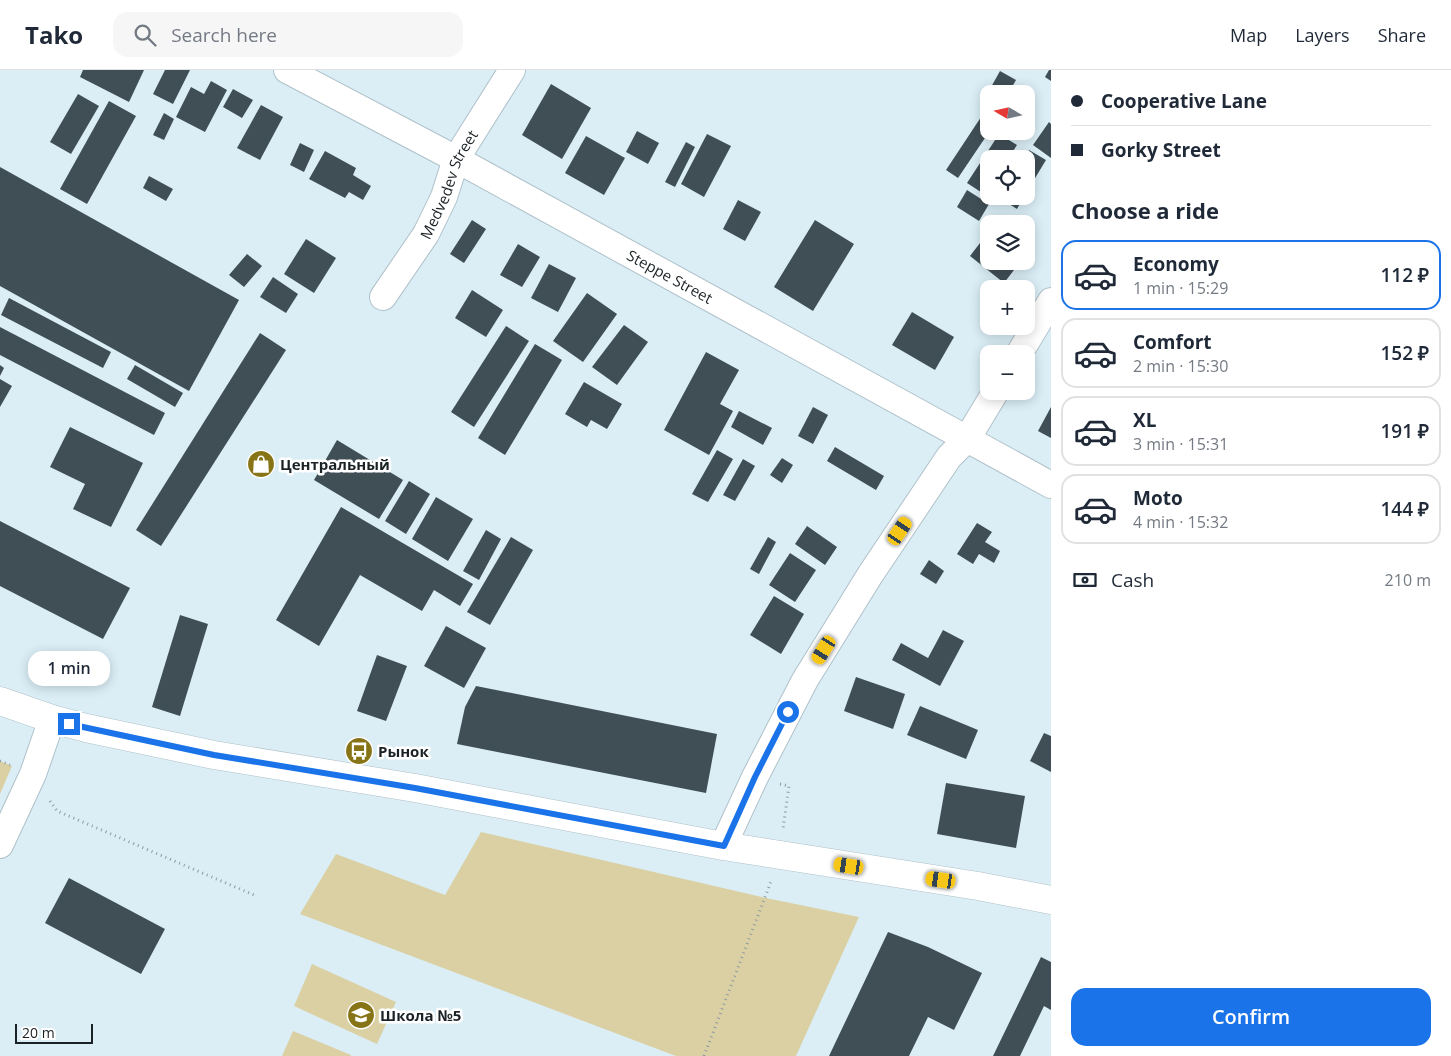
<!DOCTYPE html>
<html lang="en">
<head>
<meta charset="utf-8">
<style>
	body { margin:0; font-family:"Open Sans",sans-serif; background:#f6f6f7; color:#1f2937; height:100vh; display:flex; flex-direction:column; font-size:19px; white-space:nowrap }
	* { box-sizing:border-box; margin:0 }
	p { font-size:16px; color:#747a83 }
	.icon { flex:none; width:28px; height:28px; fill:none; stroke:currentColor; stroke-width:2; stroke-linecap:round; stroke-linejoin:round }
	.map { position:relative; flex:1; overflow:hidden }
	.panel { display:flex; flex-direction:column; background:#fff; width:400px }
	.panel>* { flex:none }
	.banner { display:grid; align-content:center; height:110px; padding:0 20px; background:#fff }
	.needle { width:32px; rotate:279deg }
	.fabs { position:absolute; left:980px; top:15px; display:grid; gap:10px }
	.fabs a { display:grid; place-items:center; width:55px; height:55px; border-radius:10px; background:#fff; box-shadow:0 2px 12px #0003; font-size:25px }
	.scale { position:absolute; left:15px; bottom:12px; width:78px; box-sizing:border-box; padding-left:5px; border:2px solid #1b2225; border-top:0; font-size:14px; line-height:18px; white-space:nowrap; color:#1b2225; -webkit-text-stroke:4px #fff; paint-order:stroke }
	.end { position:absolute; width:22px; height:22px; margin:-11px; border:6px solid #1a73e8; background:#fff; box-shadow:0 0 0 2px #fff }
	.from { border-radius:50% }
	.bubble { position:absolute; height:35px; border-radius:15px; background:#fff; box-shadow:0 2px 12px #0003; font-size:16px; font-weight:600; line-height:35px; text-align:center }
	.car { position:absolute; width:15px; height:30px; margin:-15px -8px; border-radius:6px; box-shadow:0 0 4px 1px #0007; background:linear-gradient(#f5c518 24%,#345 0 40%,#f5c518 0 76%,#345 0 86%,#f5c518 0) }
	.banner b { display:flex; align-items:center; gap:18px; height:48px; font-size:19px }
	.banner b+b { border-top:1px solid #e0e1e3 }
	.banner i { width:12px; height:12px; background:#1f2937 }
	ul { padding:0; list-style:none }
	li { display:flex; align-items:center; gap:15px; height:70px; margin:0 10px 8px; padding:0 10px; border:2px solid #e0e1e3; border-radius:15px }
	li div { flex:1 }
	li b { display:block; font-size:19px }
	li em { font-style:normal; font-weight:600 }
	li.selected { border-color:#1a73e8 }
	li>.icon { width:45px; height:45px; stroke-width:1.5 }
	h2 { padding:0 20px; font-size:22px; line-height:60px }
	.pay { display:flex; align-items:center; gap:12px; height:55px; padding:0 20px; font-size:19px }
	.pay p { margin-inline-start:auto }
	.button { display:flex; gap:10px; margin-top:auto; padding:10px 20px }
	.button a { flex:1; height:58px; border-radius:15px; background:#1a73e8; color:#fff; font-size:20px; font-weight:600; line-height:58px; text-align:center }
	header { display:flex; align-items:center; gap:30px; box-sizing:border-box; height:70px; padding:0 25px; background:#fff; border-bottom:1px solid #e0e1e3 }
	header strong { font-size:24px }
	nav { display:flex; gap:28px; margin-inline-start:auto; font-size:18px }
	.search { width:350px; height:45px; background:#f6f6f7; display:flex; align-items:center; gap:12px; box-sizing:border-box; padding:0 18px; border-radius:15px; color:#747a83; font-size:19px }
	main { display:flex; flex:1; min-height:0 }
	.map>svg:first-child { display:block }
	.green { fill:#dad0a3 }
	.building { fill:#404f56 }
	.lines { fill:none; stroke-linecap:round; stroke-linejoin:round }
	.minor-casing { stroke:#afc1c9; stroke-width:28 }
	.tertiary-casing { stroke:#afc1c9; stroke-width:29 }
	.path { stroke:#8d9ba1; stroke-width:3; stroke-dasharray:1 4; stroke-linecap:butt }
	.minor { stroke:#fff; stroke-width:26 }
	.tertiary { stroke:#fff; stroke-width:28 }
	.route { stroke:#1a73e8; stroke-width:6 }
	.labels { text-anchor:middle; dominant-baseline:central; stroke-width:5; stroke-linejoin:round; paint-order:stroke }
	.street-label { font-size:15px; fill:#1b2225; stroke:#fff }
	.poi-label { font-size:15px; font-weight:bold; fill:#1b2225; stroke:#fff; text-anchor:start }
</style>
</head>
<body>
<header>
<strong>Tako</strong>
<div class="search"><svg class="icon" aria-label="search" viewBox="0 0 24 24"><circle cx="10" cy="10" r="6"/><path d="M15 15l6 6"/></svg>Search here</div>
<nav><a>Map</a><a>Layers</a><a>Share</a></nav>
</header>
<main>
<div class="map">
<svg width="1051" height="986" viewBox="0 0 1051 986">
	<rect width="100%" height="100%" fill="#dbeef6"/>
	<!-- green -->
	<g class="green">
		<path d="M0,691L12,696L0,724Z"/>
		<path d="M481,762L766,828L859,847L796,986H676L300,844L336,784L445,825Z"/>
		<path d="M312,894L396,932L377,974L294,936Z"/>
		<path d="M293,961L351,985V986H282Z"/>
	</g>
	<!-- building -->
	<g class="building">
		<path d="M83,0H144L129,32L80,7Z"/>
		<path d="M165,0H190L173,34L153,24Z"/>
		<path d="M1049,0H1051V11L1045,7Z"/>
		<path d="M1000,1L1016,10L1008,24H997L990,19Z"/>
		<path d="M211,11L227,20L205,62L176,47L191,17L204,24Z"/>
		<path d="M551,14L591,38L562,89L522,65Z"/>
		<path d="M233,19L253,30L242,48L223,37Z"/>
		<path d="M78,24L99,36L71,84L50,72Z"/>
		<path d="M109,31L136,46L87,134L60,119Z"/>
		<path d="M261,35L283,47L260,90L237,78Z"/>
		<path d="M989,35V62L958,108L946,100Z"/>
		<path d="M164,43L174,49L164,70L153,65Z"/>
		<path d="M1049,52L1051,54V88L1033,75Z"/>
		<path d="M637,61L659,73L648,94L626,82Z"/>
		<path d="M707,64L731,76L704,127L681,114Z"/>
		<path d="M999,64L1017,75L1008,89H989V118L984,124L967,113Z"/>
		<path d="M586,66L625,88L604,125L565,103Z"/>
		<path d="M686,72L695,77L675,117L665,112Z"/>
		<path d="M300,73L314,80L304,102L290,95Z"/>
		<path d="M1029,80L1046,90L1026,123V89H1023Z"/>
		<path d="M325,81L356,98L353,105L371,116L363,130L349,122L345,128L309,109Z"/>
		<path d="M0,97L239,230L189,321L0,216Z"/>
		<path d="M149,106L173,119L166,131L143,118Z"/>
		<path d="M967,120L989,134L979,151L957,137Z"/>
		<path d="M1001,126H1024L1017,139L1000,128Z"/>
		<path d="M738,130L761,142L745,171L723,159Z"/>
		<path d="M472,150L486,159L464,193L450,184Z"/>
		<path d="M815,150L854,174L813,241L774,217Z"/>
		<path d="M306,169L336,188L314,223L284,204Z"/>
		<path d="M980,173L989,180V191H1003L1014,200L1004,213L970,186Z"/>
		<path d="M518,174L540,187L522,217L500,205Z"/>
		<path d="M247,184L262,196L244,217L229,205Z"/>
		<path d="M549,194L576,208L558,242L531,228Z"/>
		<path d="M273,207L298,224L286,243L260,227Z"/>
		<path d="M472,220L503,240L486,267L455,248Z"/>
		<path d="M587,223L617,244L583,292L553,271Z"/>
		<path d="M9,228L111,282L103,298L1,245Z"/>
		<path d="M912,242L954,267L935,300L892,275Z"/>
		<path d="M624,255L648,272L617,315L592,297Z"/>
		<path d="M506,256L529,271L474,357L451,342Z"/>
		<path d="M0,257L165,343L154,365L0,285Z"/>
		<path d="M260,263L286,280L161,476L136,460Z"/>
		<path d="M535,274L562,290L505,385L478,368Z"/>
		<path d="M706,282L739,300L720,334L733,341L709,385L664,360Z"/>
		<path d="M0,295L4,298L0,306Z"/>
		<path d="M135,295L183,323L175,337L127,309Z"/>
		<path d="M0,309L12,316L0,337Z"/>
		<path d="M584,312L622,334L607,359L591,350L587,357L565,344Z"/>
		<path d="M813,337L828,345L813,374L798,366Z"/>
		<path d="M1051,337V368L1038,361Z"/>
		<path d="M739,341L772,358L763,375L731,357Z"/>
		<path d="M70,357L143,393L111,457L73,439L85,414L50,397Z"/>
		<path d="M337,370L403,410L379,449L314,410Z"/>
		<path d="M835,377L884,406L876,420L827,391Z"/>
		<path d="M717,380L733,389L708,432L692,424Z"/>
		<path d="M782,388L793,395L782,413L770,405Z"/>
		<path d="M743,389L755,396L735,431L723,425Z"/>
		<path d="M409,411L430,424L406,464L385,451Z"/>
		<path d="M436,427L473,449L448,491L412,469Z"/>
		<path d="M341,437L473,514L460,536L434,520L422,541L360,505L319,576L276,550Z"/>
		<path d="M0,451L130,518L103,569L0,516Z"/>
		<path d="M977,453L992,462L985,472L1000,481L994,493L979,484L973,494L957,484Z"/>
		<path d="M807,456L837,477L825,495L795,474Z"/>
		<path d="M486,460L501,469L479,510L463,501Z"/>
		<path d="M511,467L533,480L490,555L467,542Z"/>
		<path d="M768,467L776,472L759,504L750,499Z"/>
		<path d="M790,483L816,500L795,532L769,515Z"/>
		<path d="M929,490L944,501L936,514L920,504Z"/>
		<path d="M774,526L804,544L781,584L750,565Z"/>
		<path d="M180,545L208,554L180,646L152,637Z"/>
		<path d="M446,556L486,578L464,618L424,596Z"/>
		<path d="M943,560L964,571L940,616L892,590L901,573L928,588Z"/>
		<path d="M377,585L407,596L386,651L357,641Z"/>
		<path d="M856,607L905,624L893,659L844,641Z"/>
		<path d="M476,616L717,664L706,723L457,674L465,637Z"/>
		<path d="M920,636L978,660L966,689L907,665Z"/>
		<path d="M1044,663L1051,666V702L1030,691Z"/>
		<path d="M946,713L1025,726L1016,778L937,764Z"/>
		<path d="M69,808L165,859L141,904L45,853Z"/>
		<path d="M888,862L928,877L982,903L954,960L928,947L909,986H829Z"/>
		<path d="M1041,887L1051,892V940L1044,936L1020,986H993Z"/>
	</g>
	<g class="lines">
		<!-- minor casing -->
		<g class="minor-casing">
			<g id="minor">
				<path id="s1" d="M287,0L456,89L1051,415"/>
				<path id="s2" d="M383,227L426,164L444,127L456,89L512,0"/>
				<path d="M1019,284L1051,231"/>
				<path d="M0,775L33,704L52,649"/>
				<path d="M723,776L755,707L805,610L870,505L949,387L967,369L996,321"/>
			</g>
		</g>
		<!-- tertiary casing -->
		<g class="tertiary-casing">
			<path id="tertiary" d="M0,631L52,649L86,658L214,685L415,718L723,776L978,816L1051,830"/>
		</g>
		<!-- path -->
		<g class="path">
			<path d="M0,691L10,695"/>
			<path d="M780,714L789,716L783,759"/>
			<path d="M50,731L57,741L254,825"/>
			<path d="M704,986L772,809"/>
		</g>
		<!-- minor -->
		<use href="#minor" class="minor"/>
		<!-- tertiary -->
		<use href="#tertiary" class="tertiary"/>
	</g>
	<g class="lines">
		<!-- route -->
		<path class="route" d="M69,654L214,685L415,718L724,776L755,707L788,642"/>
	</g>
	<!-- icons -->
	<defs>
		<g id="shop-disc" transform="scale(1.4375)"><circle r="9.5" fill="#877417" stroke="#fff"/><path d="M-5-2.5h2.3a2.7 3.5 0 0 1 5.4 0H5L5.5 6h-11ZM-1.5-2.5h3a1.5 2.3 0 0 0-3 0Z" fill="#fff"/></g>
		<g id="bus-disc" transform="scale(1.4375)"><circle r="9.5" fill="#877417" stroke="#fff"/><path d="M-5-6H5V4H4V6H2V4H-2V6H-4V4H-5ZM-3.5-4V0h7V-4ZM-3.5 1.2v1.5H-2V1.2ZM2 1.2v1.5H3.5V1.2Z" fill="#fff"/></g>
		<g id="school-disc" transform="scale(1.4375)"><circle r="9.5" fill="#877417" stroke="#fff"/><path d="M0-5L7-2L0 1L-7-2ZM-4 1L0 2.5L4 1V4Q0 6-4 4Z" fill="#fff"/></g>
	</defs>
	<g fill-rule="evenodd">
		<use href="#shop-disc" x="261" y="394"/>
		<use href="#bus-disc" x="359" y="681"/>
		<use href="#school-disc" x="361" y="945"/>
	</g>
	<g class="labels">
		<!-- street labels -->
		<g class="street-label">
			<text stroke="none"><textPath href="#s2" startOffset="131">Medvedev Street</textPath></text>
			<text stroke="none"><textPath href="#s1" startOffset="435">Steppe Street</textPath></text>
		</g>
		<!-- poi labels -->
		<g class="poi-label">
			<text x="280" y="394">Центральный</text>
			<text x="378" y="681">Рынок</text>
			<text x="380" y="945">Школа №5</text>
		</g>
	</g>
</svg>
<div class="fabs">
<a><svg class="needle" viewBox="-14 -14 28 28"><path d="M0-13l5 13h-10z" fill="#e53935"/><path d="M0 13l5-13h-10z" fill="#747a83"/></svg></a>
<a><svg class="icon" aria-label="locate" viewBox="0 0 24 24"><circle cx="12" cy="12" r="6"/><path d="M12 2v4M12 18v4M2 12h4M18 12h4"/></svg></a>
<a><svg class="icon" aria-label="layers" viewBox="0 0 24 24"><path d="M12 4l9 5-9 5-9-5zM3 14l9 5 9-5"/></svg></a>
<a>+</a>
<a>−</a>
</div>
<div class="scale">20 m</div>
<i class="end from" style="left:788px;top:642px"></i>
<i class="end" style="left:69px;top:654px"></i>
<div class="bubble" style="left:28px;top:581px;width:82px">1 min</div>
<i class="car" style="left:900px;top:461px;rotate:34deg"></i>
<i class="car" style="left:824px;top:580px;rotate:212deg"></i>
<i class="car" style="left:849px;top:796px;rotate:279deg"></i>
<i class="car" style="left:941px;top:810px;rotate:278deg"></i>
</div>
<section class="panel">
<div class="banner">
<b><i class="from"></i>Cooperative Lane</b>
<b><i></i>Gorky Street</b>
</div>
<h2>Choose a ride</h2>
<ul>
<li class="selected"><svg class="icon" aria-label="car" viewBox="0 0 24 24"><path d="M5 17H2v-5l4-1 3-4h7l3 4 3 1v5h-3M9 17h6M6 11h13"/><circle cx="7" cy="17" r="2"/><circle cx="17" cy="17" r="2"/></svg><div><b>Economy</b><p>1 min · 15:29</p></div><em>112 ₽</em></li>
<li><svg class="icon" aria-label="car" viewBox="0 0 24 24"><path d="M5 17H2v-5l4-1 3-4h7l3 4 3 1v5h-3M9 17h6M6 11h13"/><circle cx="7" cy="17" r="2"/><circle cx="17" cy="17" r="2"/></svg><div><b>Comfort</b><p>2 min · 15:30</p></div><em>152 ₽</em></li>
<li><svg class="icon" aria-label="car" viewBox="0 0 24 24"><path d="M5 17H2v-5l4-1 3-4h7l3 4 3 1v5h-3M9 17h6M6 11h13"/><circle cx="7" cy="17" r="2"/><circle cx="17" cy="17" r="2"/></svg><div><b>XL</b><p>3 min · 15:31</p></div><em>191 ₽</em></li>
<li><svg class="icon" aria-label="car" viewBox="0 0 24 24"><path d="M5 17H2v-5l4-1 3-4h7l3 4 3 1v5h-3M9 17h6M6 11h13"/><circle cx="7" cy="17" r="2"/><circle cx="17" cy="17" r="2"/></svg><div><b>Moto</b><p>4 min · 15:32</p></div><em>144 ₽</em></li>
</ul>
<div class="pay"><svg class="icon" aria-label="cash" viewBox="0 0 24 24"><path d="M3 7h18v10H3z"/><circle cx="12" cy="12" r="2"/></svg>Cash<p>210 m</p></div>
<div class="button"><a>Confirm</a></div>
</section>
</main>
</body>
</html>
